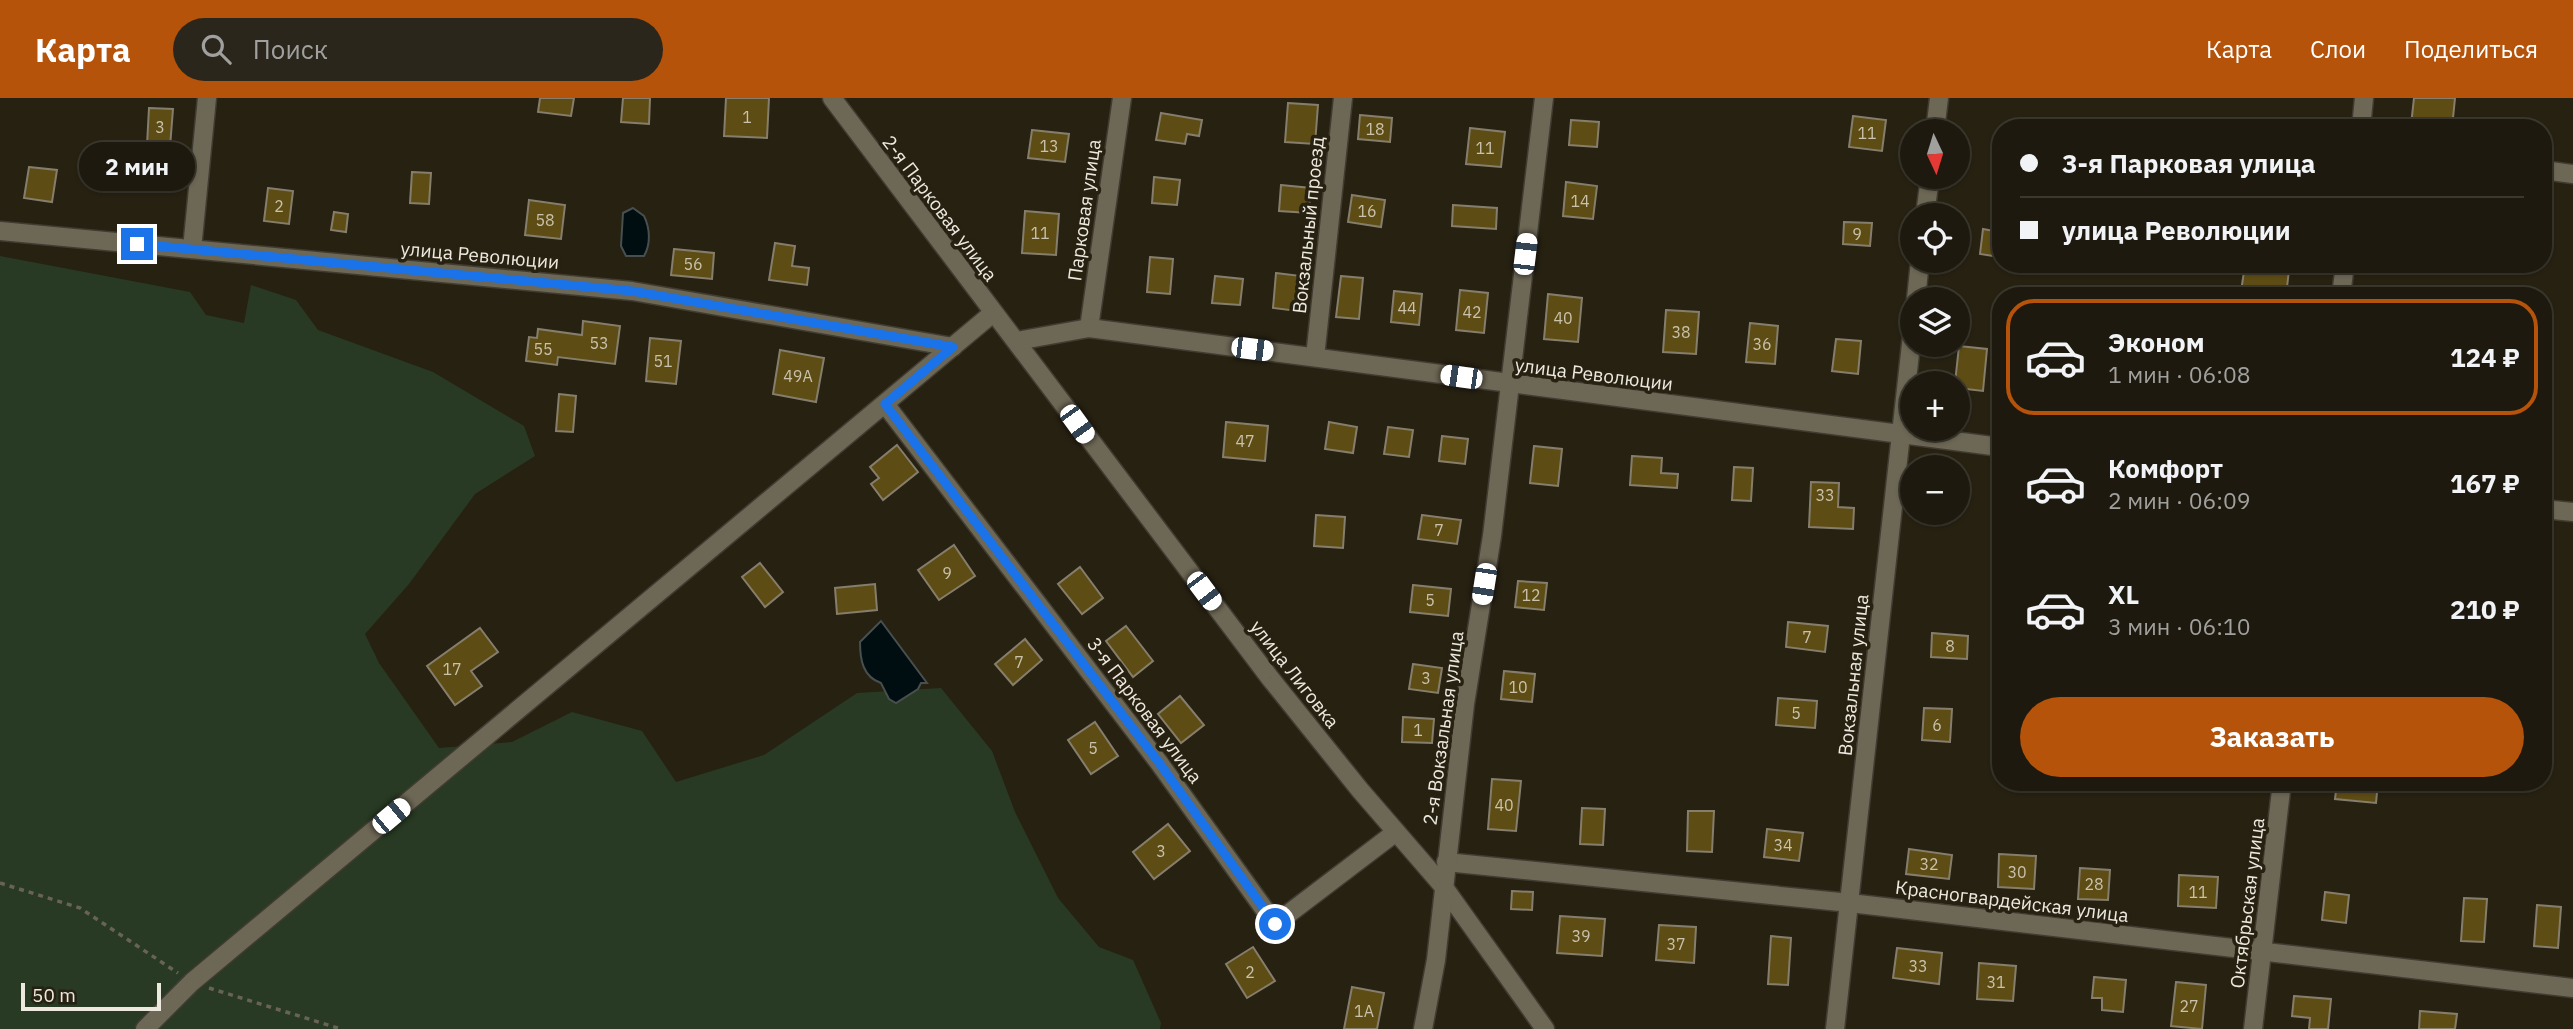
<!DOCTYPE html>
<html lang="ru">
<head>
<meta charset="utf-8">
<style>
	body { margin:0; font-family:"IBM Plex Sans",sans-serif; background:#2a261c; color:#f1f3f6; height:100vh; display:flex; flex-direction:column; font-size:26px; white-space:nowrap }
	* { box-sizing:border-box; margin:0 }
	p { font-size:23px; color:#a0a09e }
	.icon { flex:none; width:38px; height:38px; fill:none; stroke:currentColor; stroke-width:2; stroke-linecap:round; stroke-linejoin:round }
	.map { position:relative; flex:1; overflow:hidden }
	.drawer { position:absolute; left:1992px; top:189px; width:560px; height:504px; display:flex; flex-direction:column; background:#1d190e; border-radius:28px; box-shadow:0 2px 5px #0004,0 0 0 2px #3b382e }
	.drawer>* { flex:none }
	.banner { position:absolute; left:1992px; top:21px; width:560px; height:154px; border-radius:28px; box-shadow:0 2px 5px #0004,0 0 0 2px #3b382e; display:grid; align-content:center; height:154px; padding:0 28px; background:#1d190e }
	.needle { width:46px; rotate:176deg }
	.buttons { position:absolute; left:1900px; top:21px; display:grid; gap:14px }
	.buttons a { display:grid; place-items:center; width:70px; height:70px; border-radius:50%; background:#1d190e; box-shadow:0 2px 5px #0004,0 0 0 2px #3b382e; font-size:35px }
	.scale { position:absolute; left:21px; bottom:18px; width:140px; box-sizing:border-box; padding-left:7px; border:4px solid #ede9df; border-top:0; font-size:19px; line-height:24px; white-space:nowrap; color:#ede9df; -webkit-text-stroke:5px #272112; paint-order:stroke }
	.end { position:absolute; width:32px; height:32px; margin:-16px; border:9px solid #1a73e8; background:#fff; box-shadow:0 0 0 4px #fff }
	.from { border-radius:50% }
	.bubble { position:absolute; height:49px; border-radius:24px; background:#1d190e; box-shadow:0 2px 5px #0004,0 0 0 2px #3b382e; font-size:23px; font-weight:700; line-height:49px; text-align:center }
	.car { position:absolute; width:21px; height:42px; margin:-21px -10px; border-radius:9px; box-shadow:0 0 5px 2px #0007; background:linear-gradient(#fff 24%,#345 0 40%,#fff 0 76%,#345 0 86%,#fff 0) }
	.banner b { display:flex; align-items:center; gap:24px; height:66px; font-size:26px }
	.banner b+b { border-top:2px solid #3b382e }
	.banner i { width:18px; height:18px; background:#f1f3f6 }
	ul { padding:12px 0 0; list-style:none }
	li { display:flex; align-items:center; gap:21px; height:116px; margin:0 14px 10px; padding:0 14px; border:4px solid transparent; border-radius:28px }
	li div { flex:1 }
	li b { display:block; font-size:26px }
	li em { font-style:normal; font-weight:700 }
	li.on { border-color:#b45309 }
	li>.icon { width:63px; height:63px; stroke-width:1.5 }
	.action { display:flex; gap:14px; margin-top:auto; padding:14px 28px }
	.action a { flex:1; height:80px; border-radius:42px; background:#b45309; color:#fff; font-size:28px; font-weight:700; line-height:80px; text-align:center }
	header { display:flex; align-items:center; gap:42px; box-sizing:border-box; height:98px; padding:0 35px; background:#b45309; color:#fff }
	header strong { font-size:33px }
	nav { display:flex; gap:38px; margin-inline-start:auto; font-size:24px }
	.search { width:490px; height:63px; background:#2a261c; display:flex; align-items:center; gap:18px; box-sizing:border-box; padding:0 24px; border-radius:38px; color:#a0a09e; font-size:26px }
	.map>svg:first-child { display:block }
	.green { fill:#283a23 }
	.water { fill:#000d11; stroke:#474f4f; stroke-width:2 }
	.building { fill:#5e4c15; stroke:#857e6c; stroke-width:2 }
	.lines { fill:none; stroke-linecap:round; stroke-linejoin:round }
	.minor-casing { stroke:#413c32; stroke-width:21 }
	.path { stroke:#686356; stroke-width:3.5; stroke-dasharray:5 5; stroke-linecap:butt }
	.minor { stroke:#6d6755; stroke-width:18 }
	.route { stroke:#1a73e8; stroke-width:9 }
	.labels { text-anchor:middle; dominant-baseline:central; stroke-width:7; stroke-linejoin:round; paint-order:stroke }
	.number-label { font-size:16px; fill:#c9c2ac }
	.street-label { font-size:19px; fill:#ede9df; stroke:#272112 }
</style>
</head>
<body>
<header>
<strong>Карта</strong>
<div class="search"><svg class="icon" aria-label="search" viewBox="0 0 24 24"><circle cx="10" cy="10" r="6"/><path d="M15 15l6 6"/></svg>Поиск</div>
<nav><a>Карта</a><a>Слои</a><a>Поделиться</a></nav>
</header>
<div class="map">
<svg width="2573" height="931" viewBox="0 0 2573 931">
	<rect width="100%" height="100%" fill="#272112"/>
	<!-- green -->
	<path class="green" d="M0,158L190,194L206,217L244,225L251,187L296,202L318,232L433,274L524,328L535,358L475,396L409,486L365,536L379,565L439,650L512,644L572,614L642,633L676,684L764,657L857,595L941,590L992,653L1015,714L1058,800L1099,849L1133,862L1161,925L1160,931H0Z"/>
	<!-- water -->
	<g class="water">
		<path d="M633,110L644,118C650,130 651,146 644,158H626L621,148L623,115Z"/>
		<path d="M881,523L927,585H921L918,591L896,605L889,601L881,585C863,579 860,562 860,544Z"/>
	</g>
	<!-- building -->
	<g class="building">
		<path d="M540,0H574L571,18L538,14Z"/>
		<path d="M623,0H650L649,26L621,24Z"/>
		<path d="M726,0H769L767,40L724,38Z"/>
		<path d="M2414,0H2455L2452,30L2411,27Z"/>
		<path d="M1288,5L1318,7L1315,46L1285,44Z"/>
		<path d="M149,10L173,11L170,49L147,47Z"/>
		<path d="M1161,15L1202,22L1199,38L1187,36L1185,46L1156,42Z"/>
		<path d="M1360,17L1392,20L1390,44L1358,41Z"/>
		<path d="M1853,18L1886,22L1882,53L1849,49Z"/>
		<path d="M1571,22L1599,24L1597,49L1569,47Z"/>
		<path d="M1470,30L1505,34L1501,69L1466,66Z"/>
		<path d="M1032,32L1069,36L1065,64L1028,60Z"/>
		<path d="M29,69L57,72L52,104L24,100Z"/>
		<path d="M412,74L431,75L429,106L410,105Z"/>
		<path d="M1154,79L1180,82L1177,107L1152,105Z"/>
		<path d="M1566,84L1597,88L1593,121L1563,118Z"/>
		<path d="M1281,87L1311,90L1309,115L1279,113Z"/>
		<path d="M268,90L293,93L289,126L264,123Z"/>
		<path d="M1352,97L1385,102L1381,129L1348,124Z"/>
		<path d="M529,102L565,107L561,141L525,137Z"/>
		<path d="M1453,107L1497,110L1496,131L1452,128Z"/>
		<path d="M1025,113L1059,116L1056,157L1022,155Z"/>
		<path d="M334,114L348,116L346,134L331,132Z"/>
		<path d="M1844,124L1872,125L1870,148L1843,146Z"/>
		<path d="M1983,131L2000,134V159L1980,156Z"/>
		<path d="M775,145L795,148L792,168L809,170L807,187L769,182Z"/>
		<path d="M674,151L714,155L712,181L671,177Z"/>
		<path d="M1150,159L1173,161L1170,196L1147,194Z"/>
		<path d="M2245,167L2289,172L2286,198L2241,193Z"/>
		<path d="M1276,175L1301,178L1297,213L1273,210Z"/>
		<path d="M1215,178L1243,181L1240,207L1212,205Z"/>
		<path d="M1341,178L1363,180L1359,221L1336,219Z"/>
		<path d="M1460,192L1488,195L1484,235L1456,232Z"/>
		<path d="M1394,193L1422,196L1419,227L1391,224Z"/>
		<path d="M1548,196L1582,200L1578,244L1544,241Z"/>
		<path d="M1666,212L1699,214L1696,256L1663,254Z"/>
		<path d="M583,223L620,228L615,266L558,259L557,267L526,263L529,239L537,240L538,231L582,237Z"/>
		<path d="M1750,225L1778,228L1775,266L1746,264Z"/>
		<path d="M650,240L681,243L676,286L646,283Z"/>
		<path d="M1836,241L1861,243L1858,276L1832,273Z"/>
		<path d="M1959,248L1987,251L1983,293L1958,290V285H1955Z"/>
		<path d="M780,252L824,260L816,304L773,296Z"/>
		<path d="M559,296L576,298L573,334L556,333Z"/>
		<path d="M1226,324L1268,328L1265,363L1223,359Z"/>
		<path d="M1329,324L1357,329L1353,355L1325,351Z"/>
		<path d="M1388,329L1413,332L1409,359L1384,356Z"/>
		<path d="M1442,338L1468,341L1465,366L1439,363Z"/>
		<path d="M897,347L918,374L883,402L871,386L879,380L870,369Z"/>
		<path d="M1534,348L1562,351L1558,388L1530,385Z"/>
		<path d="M1632,358L1662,360L1661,375L1678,376L1677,390L1630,387Z"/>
		<path d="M1734,369L1753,370L1751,403L1732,402Z"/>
		<path d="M1811,384L1839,385L1838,409L1854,410L1853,431L1809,429Z"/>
		<path d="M1316,417L1345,419L1343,450L1314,448Z"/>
		<path d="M1422,417L1461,422L1457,446L1418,441Z"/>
		<path d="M954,447L975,478L939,502L918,472Z"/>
		<path d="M760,465L783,494L765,509L742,479Z"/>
		<path d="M1080,469L1103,500L1082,516L1058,486Z"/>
		<path d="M1518,483L1547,485L1544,512L1515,509Z"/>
		<path d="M875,486L877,512L837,516L835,490Z"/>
		<path d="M1413,487L1451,491L1448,518L1410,514Z"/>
		<path d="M1788,524L1828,528L1825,554L1786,549Z"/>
		<path d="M1126,528L1153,563L1133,579L1106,543Z"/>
		<path d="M480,530L498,554L471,573L482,588L455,607L427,568Z"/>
		<path d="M1932,535L1968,538L1967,561L1931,559Z"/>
		<path d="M1025,541L1042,562L1013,587L995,566Z"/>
		<path d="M1413,566L1442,570L1438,595L1409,591Z"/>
		<path d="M1504,573L1535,576L1532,604L1501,601Z"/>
		<path d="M1180,598L1204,627L1181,645L1158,616Z"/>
		<path d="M1778,600L1817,603L1815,630L1776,627Z"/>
		<path d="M1924,610L1952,611L1950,644L1922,642Z"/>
		<path d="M1403,619L1434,621L1432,645L1402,644Z"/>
		<path d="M1095,624L1118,658L1091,676L1068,642Z"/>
		<path d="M1492,681L1521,683L1516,733L1488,731Z"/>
		<path d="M2337,684H2378L2376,705L2335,701Z"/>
		<path d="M1582,710L1605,711L1603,747L1580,746Z"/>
		<path d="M1688,713H1714L1712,754L1687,753Z"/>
		<path d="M1168,726L1190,753L1154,781L1133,754Z"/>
		<path d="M1767,731L1803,735L1799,763L1764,759Z"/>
		<path d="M1909,751L1952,757L1949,781L1906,776Z"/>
		<path d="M1999,756L2036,758L2034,791L1998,789Z"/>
		<path d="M2080,770L2110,772L2108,802L2078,801Z"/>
		<path d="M2179,777L2218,779L2216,810L2178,808Z"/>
		<path d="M1512,793L1533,794L1532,812L1511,811Z"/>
		<path d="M2325,794L2349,797L2346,825L2322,822Z"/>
		<path d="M2464,800L2487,801L2484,844L2461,843Z"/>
		<path d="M2537,807L2561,809L2558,850L2534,848Z"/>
		<path d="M1560,818L1605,821L1602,858L1557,855Z"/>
		<path d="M1659,827L1696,829L1694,865L1656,862Z"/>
		<path d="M1771,838L1791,840L1788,887L1768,886Z"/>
		<path d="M1253,849L1275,883L1247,900L1226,866Z"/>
		<path d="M1897,850L1942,855L1939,886L1893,880Z"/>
		<path d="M1979,865L2016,868L2013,903L1977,901Z"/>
		<path d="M2094,879L2126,882L2123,914L2102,912V900H2092Z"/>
		<path d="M2176,884L2206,887L2202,931L2171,928Z"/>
		<path d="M1352,889L1384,895L1377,931H1344Z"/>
		<path d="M2294,898L2331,901L2328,931H2309L2310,920L2292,918Z"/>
		<path d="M2420,913L2457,916L2455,931H2419Z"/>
	</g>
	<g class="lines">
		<!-- minor casing -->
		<g class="minor-casing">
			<g id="minor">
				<path d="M832,0L1270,580L1360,692L1443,788L1545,931"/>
				<path d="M2361,30L2364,0"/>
				<path d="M1935,33L1939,0"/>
				<path d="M2543,72L2573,76"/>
				<path d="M1925,117L1930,79"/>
				<path d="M0,133L632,193L953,249"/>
				<path d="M192,151L207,0"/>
				<path d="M2341,198L2345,166"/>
				<path d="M1916,201L1920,163"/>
				<path d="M1089,230L1122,0"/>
				<path d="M1017,243L1089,230L2000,349"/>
				<path d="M1315,259L1343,0"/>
				<path d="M885,306L1160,666L1275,826L1396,734"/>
				<path d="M2543,411L2573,414"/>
				<path d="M1446,764L1850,805L2573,890"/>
				<path d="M145,931L192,884L993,215"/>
				<path d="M1423,931L1436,862L1465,606L1492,438L1544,0"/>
				<path d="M1835,931L1913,228"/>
				<path d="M2253,931L2282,684"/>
			</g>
		</g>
		<!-- path -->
		<g class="path">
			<path d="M0,785L80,810L178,875"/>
			<path d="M209,890L341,931"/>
		</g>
		<!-- minor -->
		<use href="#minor" class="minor"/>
	</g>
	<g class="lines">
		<!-- route -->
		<path class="route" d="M137,146L632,193L953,249L885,306L1160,666L1275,826"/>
	</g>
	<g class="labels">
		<!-- number labels -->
		<g class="number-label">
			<text x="747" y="19">1</text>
			<text x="160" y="29">3</text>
			<text x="1375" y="31">18</text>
			<text x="1867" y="35">11</text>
			<text x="1049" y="48">13</text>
			<text x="1485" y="50">11</text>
			<text x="1580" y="103">14</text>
			<text x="279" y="108">2</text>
			<text x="1367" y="113">16</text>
			<text x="545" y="122">58</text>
			<text x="1040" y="135">11</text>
			<text x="1857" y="136">9</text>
			<text x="693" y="166">56</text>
			<text x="1407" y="210">44</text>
			<text x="1472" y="214">42</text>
			<text x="1563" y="220">40</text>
			<text x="1681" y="234">38</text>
			<text x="599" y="245">53</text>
			<text x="1762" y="246">36</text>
			<text x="543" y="251">55</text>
			<text x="663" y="263">51</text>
			<text x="798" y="278">49А</text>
			<text x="1245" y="343">47</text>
			<text x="1825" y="397">33</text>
			<text x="1439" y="432">7</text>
			<text x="947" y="475">9</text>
			<text x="1531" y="497">12</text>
			<text x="1430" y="502">5</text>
			<text x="1807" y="539">7</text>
			<text x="1950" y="548">8</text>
			<text x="1019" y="564">7</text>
			<text x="452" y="571">17</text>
			<text x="1426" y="580">3</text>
			<text x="1518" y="589">10</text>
			<text x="1796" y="615">5</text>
			<text x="1937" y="627">6</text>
			<text x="1418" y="632">1</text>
			<text x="1093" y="650">5</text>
			<text x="1504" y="707">40</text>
			<text x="1783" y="747">34</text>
			<text x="1161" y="753">3</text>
			<text x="1929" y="766">32</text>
			<text x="2017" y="774">30</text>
			<text x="2094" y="786">28</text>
			<text x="2198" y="794">11</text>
			<text x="1581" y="838">39</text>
			<text x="1676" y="846">37</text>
			<text x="1918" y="868">33</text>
			<text x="1250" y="874">2</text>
			<text x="1996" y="884">31</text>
			<text x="2189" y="908">27</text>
			<text x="1364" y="913">1А</text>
		</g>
		<!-- street labels -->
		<g class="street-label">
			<text transform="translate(940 110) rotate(53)">2-я Парковая улица</text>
			<text transform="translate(1084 112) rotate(-82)">Парковая улица</text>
			<text transform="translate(1308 127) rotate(-84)">Вокзальный проезд</text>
			<text transform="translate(480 157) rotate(5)">улица Революции</text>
			<text transform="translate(1594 276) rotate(7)">улица Революции</text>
			<text transform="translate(1295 576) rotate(52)">улица Лиговка</text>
			<text transform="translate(1853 577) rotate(-84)">Вокзальная улица</text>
			<text transform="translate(1145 612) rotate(53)">3-я Парковая улица</text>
			<text transform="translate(1443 630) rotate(-82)">2-я Вокзальная улица</text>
			<text transform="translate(2012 803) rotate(7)">Красногвардейская улица</text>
			<text transform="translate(2247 805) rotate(-83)">Октябрьская улица</text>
		</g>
	</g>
</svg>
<div class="buttons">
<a><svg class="needle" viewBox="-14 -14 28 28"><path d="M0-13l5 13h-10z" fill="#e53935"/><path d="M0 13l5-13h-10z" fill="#a0a09e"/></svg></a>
<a><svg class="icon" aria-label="locate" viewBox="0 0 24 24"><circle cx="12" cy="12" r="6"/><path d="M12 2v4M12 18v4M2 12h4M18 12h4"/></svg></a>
<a><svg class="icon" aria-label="layers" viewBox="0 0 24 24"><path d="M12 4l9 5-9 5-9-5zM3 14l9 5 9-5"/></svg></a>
<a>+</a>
<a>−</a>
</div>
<div class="scale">50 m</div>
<i class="end from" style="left:1275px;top:826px"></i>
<i class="end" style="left:137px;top:146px"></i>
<div class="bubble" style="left:79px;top:44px;width:116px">2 мин</div>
<i class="car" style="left:1525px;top:156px;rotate:7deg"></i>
<i class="car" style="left:1252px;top:251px;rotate:97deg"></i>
<i class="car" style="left:1461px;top:279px;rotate:278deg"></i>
<i class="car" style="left:1077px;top:326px;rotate:144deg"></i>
<i class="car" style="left:1484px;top:486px;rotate:189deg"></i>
<i class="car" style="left:1204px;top:493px;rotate:143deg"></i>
<i class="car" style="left:391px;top:718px;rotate:50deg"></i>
<div class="banner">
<b><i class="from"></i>3-я Парковая улица</b>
<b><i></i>улица Революции</b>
</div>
<section class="drawer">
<ul>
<li class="on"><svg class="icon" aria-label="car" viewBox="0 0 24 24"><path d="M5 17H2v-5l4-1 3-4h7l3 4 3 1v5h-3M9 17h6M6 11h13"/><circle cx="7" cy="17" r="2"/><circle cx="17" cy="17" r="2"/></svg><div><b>Эконом</b><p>1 мин · 06:08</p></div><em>124 ₽</em></li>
<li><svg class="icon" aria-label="car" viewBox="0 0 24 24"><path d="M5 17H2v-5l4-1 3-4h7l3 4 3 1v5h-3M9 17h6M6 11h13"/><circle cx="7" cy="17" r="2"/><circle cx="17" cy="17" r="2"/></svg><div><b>Комфорт</b><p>2 мин · 06:09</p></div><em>167 ₽</em></li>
<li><svg class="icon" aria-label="car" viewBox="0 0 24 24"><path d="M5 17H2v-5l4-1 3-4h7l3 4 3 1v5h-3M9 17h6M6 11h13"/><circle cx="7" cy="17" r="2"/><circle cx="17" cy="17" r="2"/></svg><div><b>XL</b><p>3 мин · 06:10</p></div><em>210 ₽</em></li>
</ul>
<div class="action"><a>Заказать</a></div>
</section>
</div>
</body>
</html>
